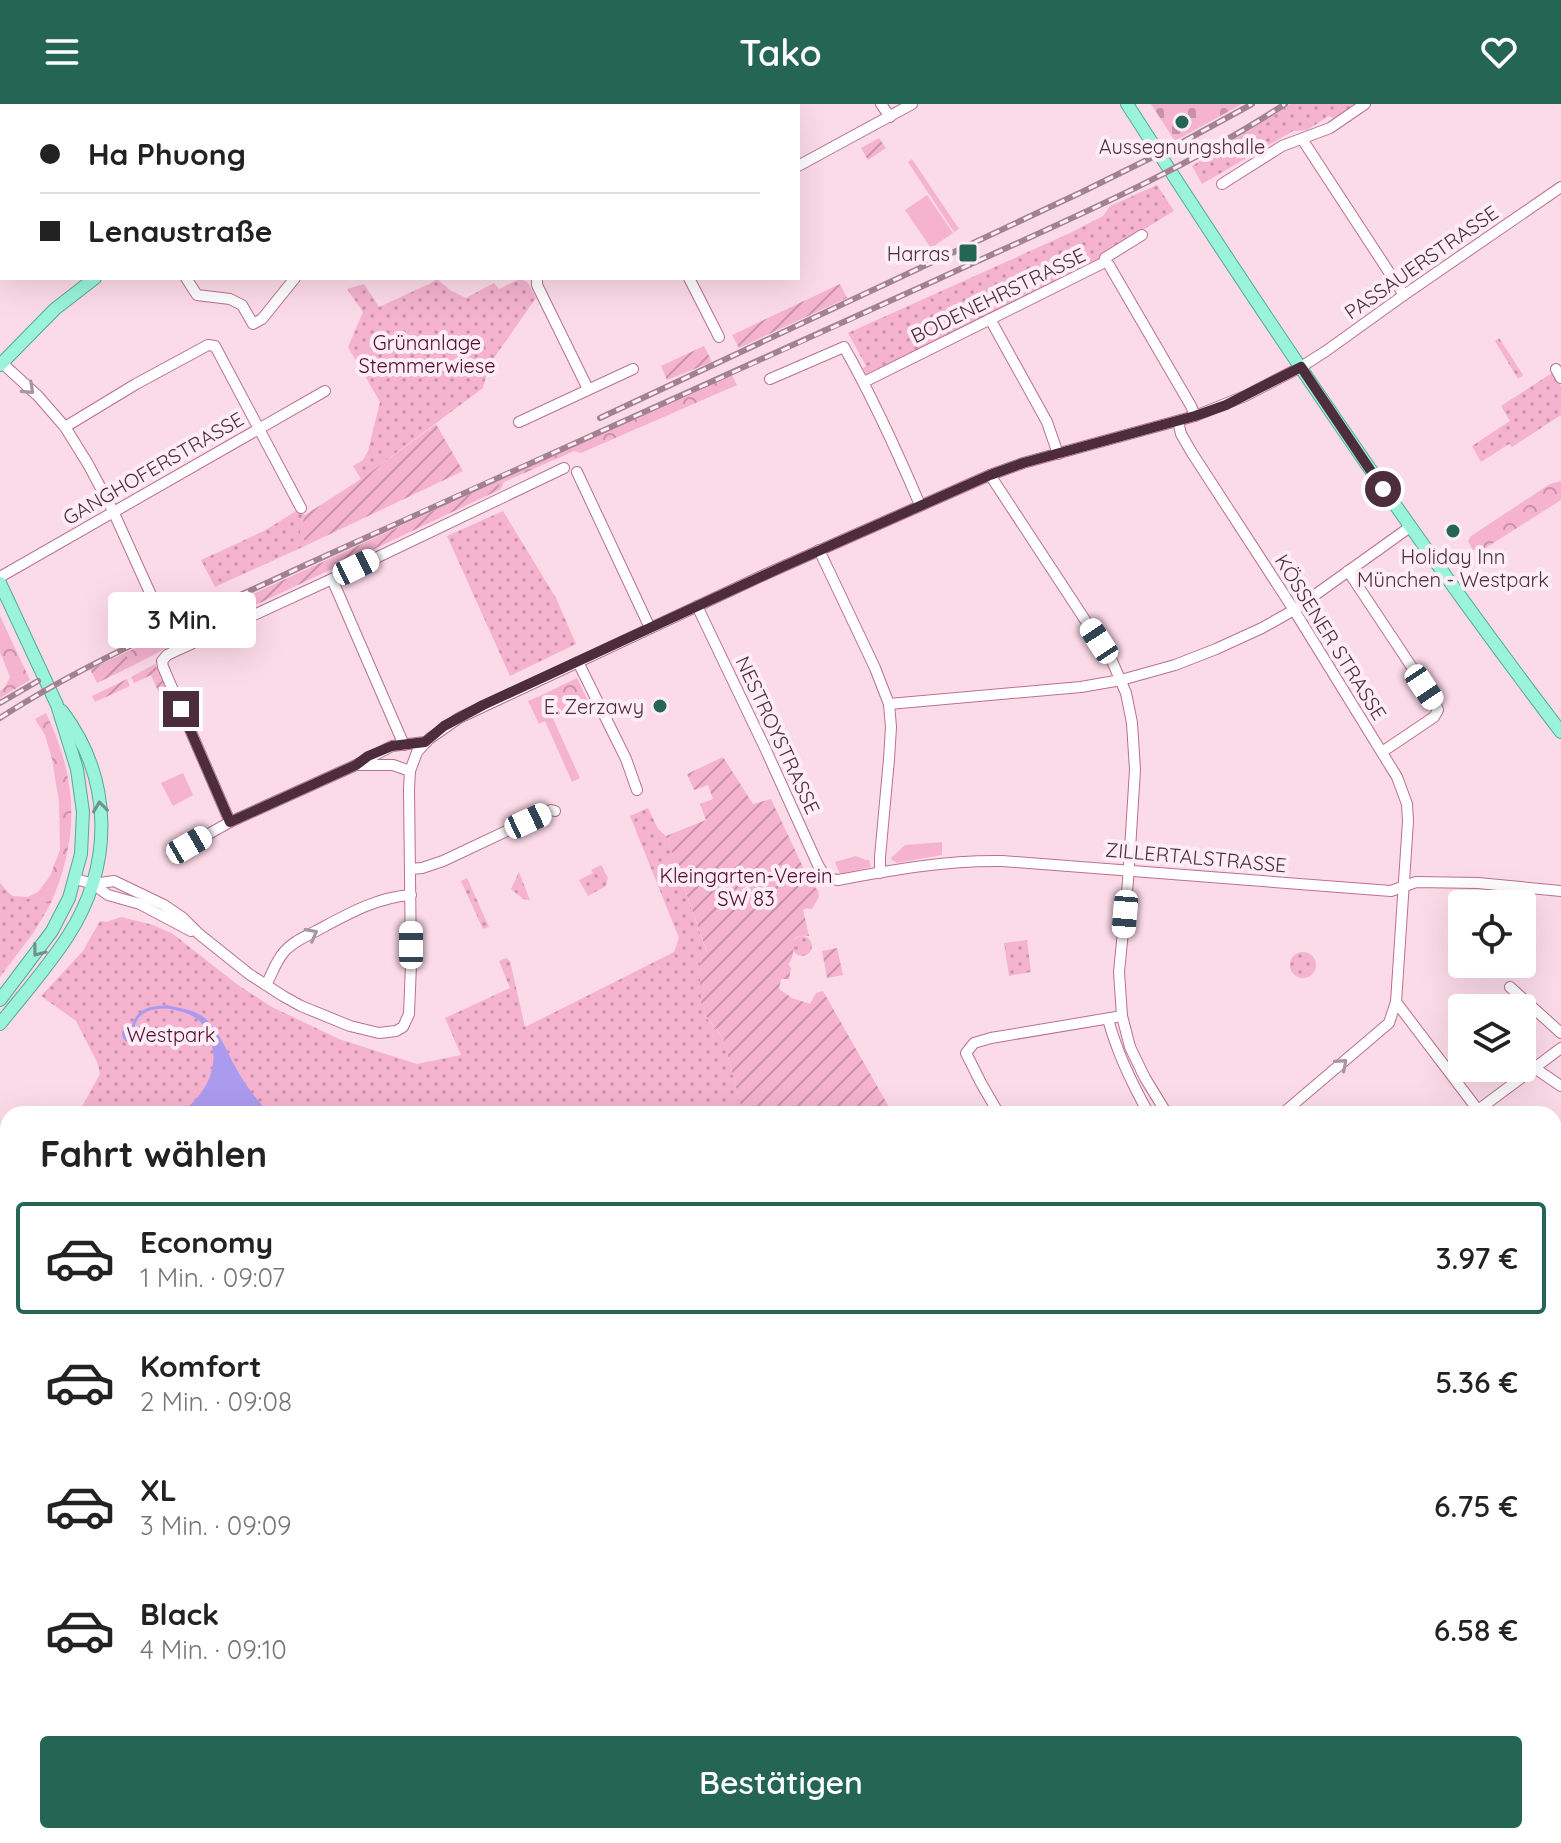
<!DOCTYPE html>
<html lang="de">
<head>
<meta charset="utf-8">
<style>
	body { margin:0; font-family:Quicksand,sans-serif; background:#f2f2f2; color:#222; height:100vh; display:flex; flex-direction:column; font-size:30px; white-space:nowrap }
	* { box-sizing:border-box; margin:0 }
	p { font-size:26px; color:#767676 }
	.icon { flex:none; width:44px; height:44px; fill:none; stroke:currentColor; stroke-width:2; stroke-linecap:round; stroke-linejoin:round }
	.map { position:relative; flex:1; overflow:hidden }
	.details { position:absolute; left:0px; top:1002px; width:1562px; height:738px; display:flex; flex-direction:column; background:#fff; border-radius:24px 24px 0 0; box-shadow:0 8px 32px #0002 }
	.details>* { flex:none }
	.banner { position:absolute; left:0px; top:0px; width:800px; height:176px; box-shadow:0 8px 32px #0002; display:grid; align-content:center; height:176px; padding:0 40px; background:#fff }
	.controls { position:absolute; left:1448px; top:786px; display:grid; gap:16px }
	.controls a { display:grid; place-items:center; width:88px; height:88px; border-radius:8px; background:#fff; box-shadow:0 8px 32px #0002; font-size:40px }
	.end { position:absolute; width:36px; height:36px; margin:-18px; border:10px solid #4d2d3c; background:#fff; box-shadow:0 0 0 4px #fff }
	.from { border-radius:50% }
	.bubble { position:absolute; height:56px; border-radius:8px; background:#fff; box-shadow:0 8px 32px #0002; font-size:26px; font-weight:600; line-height:56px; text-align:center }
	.car { position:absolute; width:24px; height:48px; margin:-24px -12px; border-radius:10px; box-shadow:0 0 6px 2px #0007; background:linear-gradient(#fff 24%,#345 0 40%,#fff 0 76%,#345 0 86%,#fff 0) }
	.banner b { display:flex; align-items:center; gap:28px; height:76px; font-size:30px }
	.banner b+b { border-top:2px solid #e0e0e0 }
	.banner i { width:20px; height:20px; background:#222 }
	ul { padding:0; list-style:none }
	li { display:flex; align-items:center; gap:24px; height:112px; margin:0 16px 12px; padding:0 24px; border:4px solid transparent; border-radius:8px }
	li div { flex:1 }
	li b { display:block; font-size:30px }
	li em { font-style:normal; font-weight:600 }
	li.on { border-color:#246553 }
	li>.icon { width:72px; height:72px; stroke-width:1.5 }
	h2 { padding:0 40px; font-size:36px; line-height:96px }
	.button { display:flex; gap:16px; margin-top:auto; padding:16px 40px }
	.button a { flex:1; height:92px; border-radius:8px; background:#246553; color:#fff; font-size:32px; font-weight:600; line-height:92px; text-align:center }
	header { display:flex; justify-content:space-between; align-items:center; height:104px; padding:0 40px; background:#246553; color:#fff; font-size:36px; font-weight:600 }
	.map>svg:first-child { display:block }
	.grass { fill:#f5b3cf }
	.forest { fill:url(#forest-crowns) }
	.cemetery { fill:url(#cemetery-stones) }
	.park { fill:url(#park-dots) }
	.garden { fill:url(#garden-furrows) }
	.water { fill:#aa9bef }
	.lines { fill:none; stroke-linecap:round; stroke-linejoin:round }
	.stream { stroke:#aa9bef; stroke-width:3 }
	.minor-casing { stroke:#ba7092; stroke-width:12 }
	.major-casing { stroke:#54a994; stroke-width:14 }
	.highway-casing { stroke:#54a994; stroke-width:16 }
	.minor { stroke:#fff; stroke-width:10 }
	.major { stroke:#9af4dc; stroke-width:12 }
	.highway { stroke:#57ecc4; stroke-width:14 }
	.rail-casing { stroke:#a28290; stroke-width:6 }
	.rail { stroke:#feedf4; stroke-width:3; stroke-dasharray:9; stroke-linecap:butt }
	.oneway { stroke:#a6969e }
	.oneway2 { stroke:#74908c }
	.route { stroke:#4d2d3c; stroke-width:10 }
	.poi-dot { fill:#246553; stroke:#feedf4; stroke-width:3 }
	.labels { text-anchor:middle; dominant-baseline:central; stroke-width:8; stroke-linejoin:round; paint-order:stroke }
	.poi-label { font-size:20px; fill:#4d2d3c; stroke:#feedf4 }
	.street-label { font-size:20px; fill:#4d2d3c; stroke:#feedf4 }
	.park-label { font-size:20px; fill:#500932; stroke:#feedf4 }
</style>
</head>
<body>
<header><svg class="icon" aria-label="menu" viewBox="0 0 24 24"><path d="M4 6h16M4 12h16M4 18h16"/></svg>Tako<svg class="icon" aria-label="heart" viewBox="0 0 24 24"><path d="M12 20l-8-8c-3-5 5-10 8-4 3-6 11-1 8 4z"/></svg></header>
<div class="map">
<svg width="1561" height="1739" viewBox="0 0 1561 1739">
	<defs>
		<pattern id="forest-crowns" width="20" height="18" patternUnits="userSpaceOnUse" patternTransform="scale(2)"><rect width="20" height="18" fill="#f5b3cf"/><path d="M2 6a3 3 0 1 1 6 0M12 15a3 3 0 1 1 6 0" fill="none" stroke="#c992a9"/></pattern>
		<pattern id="cemetery-stones" width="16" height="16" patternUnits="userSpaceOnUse" patternTransform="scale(2)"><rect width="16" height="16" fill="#f5b3cf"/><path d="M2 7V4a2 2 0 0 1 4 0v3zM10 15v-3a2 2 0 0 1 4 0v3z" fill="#c992a9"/></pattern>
		<pattern id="park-dots" width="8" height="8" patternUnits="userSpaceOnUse" patternTransform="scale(2)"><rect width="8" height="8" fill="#f5b3cf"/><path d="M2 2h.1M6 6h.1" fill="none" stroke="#c992a9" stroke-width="1.8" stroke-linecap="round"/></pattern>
		<pattern id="garden-furrows" width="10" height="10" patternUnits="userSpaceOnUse" patternTransform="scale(2)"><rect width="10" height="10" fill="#f5b3cf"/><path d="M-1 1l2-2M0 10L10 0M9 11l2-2" fill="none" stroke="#c992a9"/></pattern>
	</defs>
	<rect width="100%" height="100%" fill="#fcdbe8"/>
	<!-- grass -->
	<g class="grass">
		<path d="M912,55L959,125L954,128L908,58Z"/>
		<path d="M927,91L953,129L931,144L905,106Z"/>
		<path d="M542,591L580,674L572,678L545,617L539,620L528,597Z"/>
		<path d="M183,669L193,691L173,702L161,679Z"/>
		<path d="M942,738V751L897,759L892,756L891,754L905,741Z"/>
		<path d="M856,752L866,756H869L871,763L840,770L835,758Z"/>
		<path d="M533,1732H937L936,1739H532Z"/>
		<path d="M1023,1732H1097L1104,1739H1015Z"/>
	</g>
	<!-- forest -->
	<g class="forest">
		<path d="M732,271L737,281L581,349L574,347L504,378L501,385L498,377Z"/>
		<path d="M1561,377V396L1484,445L1473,446L1468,437L1471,432L1550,380Z"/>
		<path d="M0,512L30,576L0,594V587L5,583L10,573L0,548Z"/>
		<path d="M190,519L194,530L132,562L125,549Z"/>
		<path d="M577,574L588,597L552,614L542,591Z"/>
		<path d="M46,609C78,676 80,733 50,801L43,805L0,814V779L11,792L28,793L38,788L50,772L60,746L59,698L52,655L45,631L35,615Z"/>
	</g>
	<!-- cemetery -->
	<path class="cemetery" d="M1151,0H1242L1175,37Z"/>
	<!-- park -->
	<g class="park">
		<path d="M1290,0H1356L1334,15L1329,12L1307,26L1293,27L1202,80L1192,62Z"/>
		<path d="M1157,81L1174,107L1146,124L1141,130L1095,158L868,274L863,264L866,262L848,229L1070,129L1103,112L1110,102Z"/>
		<path d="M437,175L450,186L466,194L494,179L499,185L515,177L522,175L528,179L536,194L489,261L483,284L361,375L353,362L363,356L368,347L380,298L348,243L363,208L347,185L364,180L379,203L429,180Z"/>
		<path d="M1499,234L1523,271L1518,275L1495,237Z"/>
		<path d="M1552,269L1561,282V311L1512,343L1509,340L1481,358L1472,342L1510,317L1501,302Z"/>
		<path d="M296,407L305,411L300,428L307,441L215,483L201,456L264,427Z"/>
		<path d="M503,407L556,494L576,540L510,572L447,432Z"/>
		<path d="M648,704L658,725L666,732L707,849L699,862L705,912L724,935L723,939L728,952L743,1010H78L100,970L98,960L76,917L41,892L83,847L100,817L106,818L121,813L153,821L173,830L238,881L272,903L339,935L417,960L461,951L445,914L510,884L499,857L506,854L510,857L525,923L674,848L679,834L630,712Z"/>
		<path d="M601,761L608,774L606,782L588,792L579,776L593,769L591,766Z"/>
		<path d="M519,768L530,796L523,795L511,785Z"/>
		<path d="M467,774L489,823L483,825L461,777Z"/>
		<path d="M0,779C10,791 19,800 35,793L50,801L34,828L0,873Z"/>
		<circle cx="802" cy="842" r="10"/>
		<path d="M1027,836L1031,868L1009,872L1004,839Z"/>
		<circle cx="1303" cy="861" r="13"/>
		<path d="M0,1050L8,1053V1293L0,1297V1226L8,1196L7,1159L0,1123Z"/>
		<path d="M1186,1732H1347L1350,1739H1193Z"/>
	</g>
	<!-- garden -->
	<g class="garden">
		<path d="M879,34L886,44L868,56L861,44Z"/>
		<path d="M840,180L847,194L739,244L732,231Z"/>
		<path d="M704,242L712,258L667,276L661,262Z"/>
		<path d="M436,320L463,367L307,441L300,428L305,411L361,375Z"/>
		<path d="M498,377L501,385L194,530L190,519Z"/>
		<path d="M125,549L132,562L97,579L90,565Z"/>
		<path d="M155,560L183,622L175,626L151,571L134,579L131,573Z"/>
		<path d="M127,575L130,582L95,598L92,592Z"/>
		<path d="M723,653L753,700L771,695L811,780L818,786L819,793L812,805L807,804L803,806L809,832C782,829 801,846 788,860L791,864L789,875H781L779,885L792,894L810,900L816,889L823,887L893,1010H743L728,952L723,939L724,935L702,907L699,862L707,848L666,732L706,716L700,700L713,695L708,681L694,686L687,670Z"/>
		<path d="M837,844L843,871L827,874L822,847Z"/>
		<path d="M185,1732H502L501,1739H204Z"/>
	</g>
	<!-- water -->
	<g class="water">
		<path d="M166,901C178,904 192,905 202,912C219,924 226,947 236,964C245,981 257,996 269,1010H179C204,993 221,965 210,934C207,927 202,918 196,914C187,908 175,906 165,904Z"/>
		<circle cx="131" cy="930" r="9"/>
	</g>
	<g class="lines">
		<!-- stream -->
		<path class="stream" d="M133,923C137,906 151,903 167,903"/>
		<!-- minor casing -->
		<g class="minor-casing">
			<g id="minor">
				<path d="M106,0L107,2"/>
				<path d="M620,0L621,2"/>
				<path d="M881,0L890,13"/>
				<path d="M29,2L33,0"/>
				<path d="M0,15L2,14"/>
				<path d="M1302,35L1404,191"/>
				<path d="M798,62L912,0"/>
				<path d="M1222,80L1282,42L1330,24L1365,0"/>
				<path d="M1105,158L1109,161L1191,302L1195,312"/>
				<path d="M186,174L197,191L230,195L242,201L253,220L262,215L295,174"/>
				<path d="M537,174V181L588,285"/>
				<path d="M689,174L719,233"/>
				<path d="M990,215L1047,318L1058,350"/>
				<path d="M2,259L38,292L65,323L88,360L113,407L156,502"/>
				<path d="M1556,265L1561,274"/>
				<path d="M770,275L844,243C873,294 897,347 920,401"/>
				<path d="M864,278L1105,158V154L1142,131"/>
				<path d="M1178,317L1181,330L1192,349L1294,506L1397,673L1407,700L1408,717L1396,898L1481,1010"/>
				<path d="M519,318L633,265"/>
				<path d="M65,323L136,280L208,241L215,242L301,404"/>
				<path d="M577,368L650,524"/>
				<path d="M990,371L1112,557L1126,589L1132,619L1135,666L1128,777L1119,868L1122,912L1130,943L1145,974L1167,1010"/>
				<path d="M819,446L875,564L889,600L891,623L889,655L880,753V769"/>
				<path d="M1348,467L1435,598L1438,606L1434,613L1382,648"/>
				<path d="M0,473L325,287"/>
				<path d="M332,475L404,641"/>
				<path d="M697,502L765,644L818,761C823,770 827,775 838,776C892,766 947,756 1002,757L1391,787L1416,778L1478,779L1561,787"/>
				<path d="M578,558L626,655L637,686"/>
				<path d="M889,600L1081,583L1121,576L1175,561L1216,545L1262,524L1294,506L1410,423"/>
				<path d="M358,661H393L410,667"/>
				<path d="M230,718L163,563L162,557L167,551L332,475L564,364"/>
				<path d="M173,750L230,718L356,661L392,642L425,638"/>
				<path d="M410,765L422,764L443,757L551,706L555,707"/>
				<path d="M76,775L93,780L114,777L164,801L183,814L199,830L249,870L283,892L301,902L350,922L379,929L396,927L403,923L409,910L411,860L409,685L410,667L417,648L429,635L459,614L766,470L990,371L1023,359L1195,312L1245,292L1301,263L1326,247L1404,191L1561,83"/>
				<path d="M93,780L108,791L140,800L191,827"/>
				<path d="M266,881C272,870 276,857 284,848C292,838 305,833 316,827C346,811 377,793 411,791"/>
				<path d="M1510,883L1561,929"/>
				<path d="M1108,915C1117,949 1132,980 1149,1010"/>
				<path d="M1536,965L1561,982"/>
				<path d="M1478,1006L1561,944"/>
				<path d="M999,1010L981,979L966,949L974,939L991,934L1122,912"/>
				<path d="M1282,1010L1389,919L1396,898"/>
				<path d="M1554,1105L1561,1100"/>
				<path d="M1554,1118L1561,1131"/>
				<path d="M1554,1189L1561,1185"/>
				<path d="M1554,1359L1561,1354"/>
				<path d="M1554,1593L1561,1622"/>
				<path d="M1554,1663L1561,1662"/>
				<path d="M514,1739L515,1732"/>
			</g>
		</g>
		<!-- major casing -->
		<g class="major-casing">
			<g id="major">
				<path d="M286,0L291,2"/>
				<path d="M1127,0C1265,214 1407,426 1561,628"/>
				<path d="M397,2L399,0"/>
				<path d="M0,261L55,205L95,174"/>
				<path d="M0,479L57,601L77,665L83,708L81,750L69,794L52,827L0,896"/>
				<path d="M0,920C23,891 48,863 68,832C114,760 113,675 62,607"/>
				<path d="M0,1476L8,1482"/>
				<path d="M0,1497L8,1512"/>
				<path d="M0,1600L8,1568"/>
				<path d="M0,1661L8,1632"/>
			</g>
		</g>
		<!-- highway casing -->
		<g class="highway-casing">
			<g id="highway">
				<path d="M0,1674L8,1677"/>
				<path d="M0,1697L8,1700"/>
				<path d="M0,1709L8,1711"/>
				<path d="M0,1726L8,1729"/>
				<path d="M17,1732L39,1739"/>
				<path d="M69,1732L90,1739"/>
				<path d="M107,1732L129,1739"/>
				<path d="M149,1732L167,1739"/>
				<path d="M1106,1732L1113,1739"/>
				<path d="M1137,1732L1143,1739"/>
				<path d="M977,1739L981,1732"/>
				<path d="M1003,1739L1010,1732"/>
			</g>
		</g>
		<!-- minor -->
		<use href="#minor" class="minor"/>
		<!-- major -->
		<use href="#major" class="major"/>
		<!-- highway -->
		<use href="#highway" class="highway"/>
		<!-- rail casing -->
		<g class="rail-casing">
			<g id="rail">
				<path d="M600,314L1084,87L1179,40L1252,0"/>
				<path d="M0,599L38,577"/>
				<path d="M0,614C94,553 199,511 301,463C511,366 724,274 934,177C1053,122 1175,72 1285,0"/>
			</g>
		</g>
		<!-- rail -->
		<use href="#rail" class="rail"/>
	</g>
	<!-- one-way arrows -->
	<defs><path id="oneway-chevron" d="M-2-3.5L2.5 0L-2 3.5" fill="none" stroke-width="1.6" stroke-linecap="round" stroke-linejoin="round" transform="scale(2)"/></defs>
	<g class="oneway">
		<use href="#oneway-chevron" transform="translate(29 285) rotate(43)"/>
		<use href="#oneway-chevron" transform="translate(312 830) rotate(-28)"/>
		<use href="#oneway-chevron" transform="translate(1342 960) rotate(-41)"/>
	</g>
	<g class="oneway2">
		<use href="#oneway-chevron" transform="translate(100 703) rotate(-97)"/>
		<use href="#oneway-chevron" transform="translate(38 847) rotate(127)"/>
	</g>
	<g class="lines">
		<!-- route -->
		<path class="route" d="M181,605L230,718L356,661L368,652L392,642L425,638L444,622L483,601L782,463L990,371L1023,359L1195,312L1226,301L1301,263L1383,385"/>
	</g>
	<!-- markers -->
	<g class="poi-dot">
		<circle cx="1182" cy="18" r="8"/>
		<rect x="958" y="139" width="20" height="20" rx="4"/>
		<circle cx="1453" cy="427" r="8"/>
		<circle cx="660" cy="602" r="8"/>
	</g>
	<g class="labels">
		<!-- poi labels -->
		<g class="poi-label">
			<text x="1182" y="42">Aussegnungshalle</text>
			<text x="950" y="149" text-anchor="end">Harras</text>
			<text x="1453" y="452">Holiday Inn<tspan x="1453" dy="23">München - Westpark</tspan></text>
			<text x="644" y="602" text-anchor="end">E. Zerzawy</text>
		</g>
		<!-- street labels -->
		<g class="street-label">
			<text transform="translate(1421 158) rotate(-35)">PASSAUERSTRASSE</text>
			<text transform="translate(998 191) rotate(-26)">BODENEHRSTRASSE</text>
			<text transform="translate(153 364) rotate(-30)">GANGHOFERSTRASSE</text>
			<text transform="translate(1331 533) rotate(58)">KÖSSENER STRASSE</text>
			<text transform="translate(778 631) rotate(65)">NESTROYSTRASSE</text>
			<text transform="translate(1196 753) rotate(5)">ZILLERTALSTRASSE</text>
		</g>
		<!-- park labels -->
		<g class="park-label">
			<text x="427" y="238">Grünanlage<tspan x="427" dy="23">Stemmerwiese</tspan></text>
			<text x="746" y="771">Kleingarten-Verein<tspan x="746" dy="23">SW 83</tspan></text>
			<text x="171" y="930">Westpark</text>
		</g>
	</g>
</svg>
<div class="controls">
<a><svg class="icon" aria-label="locate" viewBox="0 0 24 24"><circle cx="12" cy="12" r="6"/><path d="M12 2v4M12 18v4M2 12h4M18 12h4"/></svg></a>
<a><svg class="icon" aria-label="layers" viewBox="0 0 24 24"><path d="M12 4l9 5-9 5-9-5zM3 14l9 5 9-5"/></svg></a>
</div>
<i class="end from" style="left:1383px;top:385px"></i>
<i class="end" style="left:181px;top:605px"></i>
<div class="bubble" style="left:108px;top:488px;width:148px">3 Min.</div>
<i class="car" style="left:356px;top:463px;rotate:64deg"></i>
<i class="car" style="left:1099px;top:537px;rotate:327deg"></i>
<i class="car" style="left:1424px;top:583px;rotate:146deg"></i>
<i class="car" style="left:528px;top:717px;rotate:65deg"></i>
<i class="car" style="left:189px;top:741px;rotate:60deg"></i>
<i class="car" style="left:1125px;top:810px;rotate:185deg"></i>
<i class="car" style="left:411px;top:841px;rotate:0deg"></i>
<div class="banner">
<b><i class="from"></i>Ha Phuong</b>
<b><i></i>Lenaustraße</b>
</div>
<section class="details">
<h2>Fahrt wählen</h2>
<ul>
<li class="on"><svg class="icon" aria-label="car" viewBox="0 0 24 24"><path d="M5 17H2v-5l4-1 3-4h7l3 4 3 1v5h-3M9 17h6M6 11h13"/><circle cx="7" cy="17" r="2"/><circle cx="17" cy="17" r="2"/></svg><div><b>Economy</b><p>1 Min. · 09:07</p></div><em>3.97 €</em></li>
<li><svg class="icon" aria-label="car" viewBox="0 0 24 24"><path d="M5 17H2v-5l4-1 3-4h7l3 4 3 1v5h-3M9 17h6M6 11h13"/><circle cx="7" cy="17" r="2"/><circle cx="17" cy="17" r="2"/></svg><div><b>Komfort</b><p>2 Min. · 09:08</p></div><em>5.36 €</em></li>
<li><svg class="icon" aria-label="car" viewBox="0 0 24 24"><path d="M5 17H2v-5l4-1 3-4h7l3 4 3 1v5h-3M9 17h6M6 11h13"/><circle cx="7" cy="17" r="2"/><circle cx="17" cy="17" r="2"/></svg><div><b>XL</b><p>3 Min. · 09:09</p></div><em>6.75 €</em></li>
<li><svg class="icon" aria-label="car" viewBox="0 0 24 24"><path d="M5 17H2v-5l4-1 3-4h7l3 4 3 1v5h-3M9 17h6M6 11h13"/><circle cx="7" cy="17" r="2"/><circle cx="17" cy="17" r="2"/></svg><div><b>Black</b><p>4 Min. · 09:10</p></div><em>6.58 €</em></li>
</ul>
<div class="button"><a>Bestätigen</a></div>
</section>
</div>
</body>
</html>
